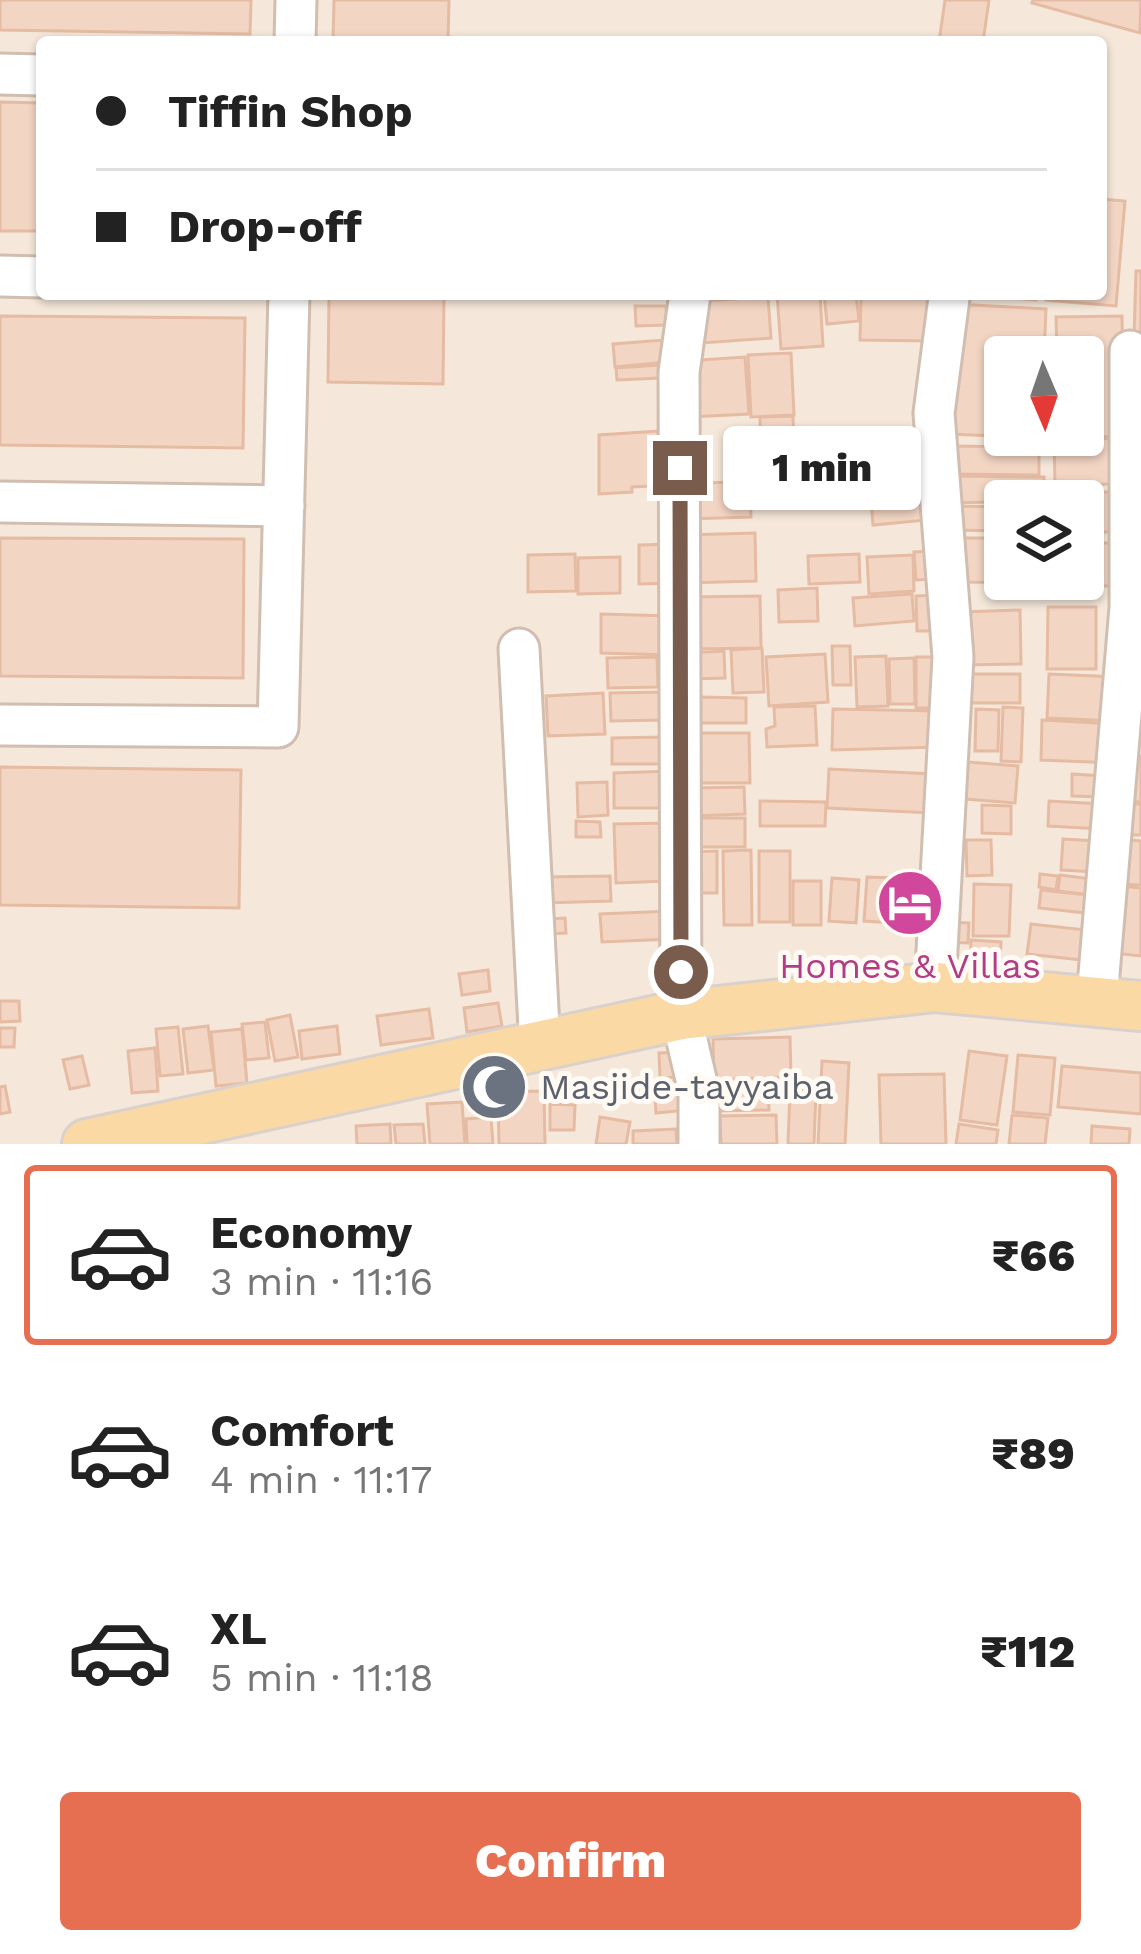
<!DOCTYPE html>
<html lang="en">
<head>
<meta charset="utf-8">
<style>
	body { margin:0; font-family:"Work Sans",sans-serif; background:#f2f2f2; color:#222; height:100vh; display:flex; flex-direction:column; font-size:45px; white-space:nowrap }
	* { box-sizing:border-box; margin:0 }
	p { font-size:39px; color:#767676 }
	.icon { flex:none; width:66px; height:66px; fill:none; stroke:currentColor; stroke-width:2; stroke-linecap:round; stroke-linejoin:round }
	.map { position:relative; height:1144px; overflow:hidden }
	.sheet { display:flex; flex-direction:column; background:#fff; flex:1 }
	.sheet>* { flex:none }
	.hud { position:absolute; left:36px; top:36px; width:1071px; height:264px; border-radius:12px; box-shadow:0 3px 9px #0004; display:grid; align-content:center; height:264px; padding:0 60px; background:#fff }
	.needle { width:78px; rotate:178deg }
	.fabs { position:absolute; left:984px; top:336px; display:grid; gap:24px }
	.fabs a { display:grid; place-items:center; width:120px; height:120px; border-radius:12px; background:#fff; box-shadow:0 3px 9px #0004; font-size:60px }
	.end { position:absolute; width:54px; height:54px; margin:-27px; border:15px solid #7a5c4d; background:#fff; box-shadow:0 0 0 6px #fff }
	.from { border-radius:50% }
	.bubble { position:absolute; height:84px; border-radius:12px; background:#fff; box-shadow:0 3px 9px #0004; font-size:39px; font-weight:800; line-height:84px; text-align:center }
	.hud b { display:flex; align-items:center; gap:42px; height:114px; font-size:45px }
	.hud b+b { border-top:3px solid #e0e0e0 }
	.hud i { width:30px; height:30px; background:#222 }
	ul { padding:21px 0 0; list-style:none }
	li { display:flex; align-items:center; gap:36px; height:180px; margin:0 24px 18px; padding:0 36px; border:6px solid transparent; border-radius:12px }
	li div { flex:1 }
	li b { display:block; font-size:45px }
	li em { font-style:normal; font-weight:800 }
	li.active { border-color:#e76f51 }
	li>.icon { width:108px; height:108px; stroke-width:1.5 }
	.primary-button { display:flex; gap:24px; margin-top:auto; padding:24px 60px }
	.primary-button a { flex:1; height:138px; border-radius:12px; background:#e76f51; color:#fff; font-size:48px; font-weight:800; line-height:138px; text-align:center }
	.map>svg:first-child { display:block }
	.residential { fill:#f5e8da; fill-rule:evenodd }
	.building { fill:#f3d5c3; stroke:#e6bba3; stroke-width:3 }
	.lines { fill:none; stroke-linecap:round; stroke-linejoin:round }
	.minor-casing { stroke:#d1beb0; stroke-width:45 }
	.major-casing { stroke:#dad1cd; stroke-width:54 }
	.minor { stroke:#fff; stroke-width:39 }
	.major { stroke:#fbd9a5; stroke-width:48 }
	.route { stroke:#7a5c4d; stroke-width:15 }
	.labels { text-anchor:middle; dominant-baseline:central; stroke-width:10; stroke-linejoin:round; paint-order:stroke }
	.hotel-label { font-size:36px; fill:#b23c85; stroke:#fffaf3 }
	.worship-label { font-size:36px; fill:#5b616d; stroke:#fffaf3; text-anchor:start }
</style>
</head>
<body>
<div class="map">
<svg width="1141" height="1144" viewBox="0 0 1141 1144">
	<rect width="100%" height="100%" fill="#fdf6ec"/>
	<!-- residential -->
	<path class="residential" d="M0,0H1141V1144H0ZM42,42H1101V294H42ZM1005,357H1083V435H1005ZM1005,501H1083V579H1005Z"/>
	<!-- building -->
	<g class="building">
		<path d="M0,0H251L250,34L0,30Z"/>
		<path d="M334,0H449L448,42H333Z"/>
		<path d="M945,0H989L983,42H939Z"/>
		<path d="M1033,0H1141L1140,33L1032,3Z"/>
		<path d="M0,102L42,103V231H0Z"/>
		<path d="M1101,199L1125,201L1116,306L1046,300V294H1101Z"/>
		<path d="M1136,271H1141V337H1134Z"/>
		<path d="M329,294H444L443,384L328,382Z"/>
		<path d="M777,294H820L823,346L781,349Z"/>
		<path d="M824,294H856L859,321L827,324Z"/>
		<path d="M861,294H932V341L860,340Z"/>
		<path d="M966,294H1037L1036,300Z"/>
		<path d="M768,297L771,338L702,343L700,301Z"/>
		<path d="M956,304L1046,309L1044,357H1005V435L1040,438L949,434Z"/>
		<path d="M635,306H666L667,325L636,326Z"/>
		<path d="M0,316L245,318L243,448L0,445Z"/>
		<path d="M1122,316L1124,436L1057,438L1083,435V357H1057L1056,317Z"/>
		<path d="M664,340L666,362L615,367L613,344Z"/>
		<path d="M791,353L794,415L751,417L748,355Z"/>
		<path d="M745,357L749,414L690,417L686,361Z"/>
		<path d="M660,365L661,378L617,380L616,368Z"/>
		<path d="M793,416L794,446L760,447V417Z"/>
		<path d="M658,431L661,477L650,478L651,486L632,487V492L599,494V435Z"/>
		<path d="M1122,438V484L1055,485L1054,439Z"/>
		<path d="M946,446L1039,447V475L946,474Z"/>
		<path d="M921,459L927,520L873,525L868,464Z"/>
		<path d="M947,476L1044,477V501L947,503Z"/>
		<path d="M750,482L751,517L686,519L685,483Z"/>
		<path d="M1053,492H1121L1122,532H1083V501H1053Z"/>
		<path d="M954,506L1005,507V531L954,530Z"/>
		<path d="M755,533L756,581L685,583L684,535Z"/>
		<path d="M0,538L244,539L243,678L0,676Z"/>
		<path d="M963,538H1005V579L1038,583L963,582Z"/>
		<path d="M1083,543H1112L1111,586L1052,585V579H1083Z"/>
		<path d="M676,544V583L639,584V545Z"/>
		<path d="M933,551L934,579L916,580L914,552Z"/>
		<path d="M575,554L576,591L528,592V555Z"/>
		<path d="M859,554L860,582L809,584L808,556Z"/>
		<path d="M913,555L914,591L869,594L867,557Z"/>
		<path d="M620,557V593L578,594V558Z"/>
		<path d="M817,588L818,621L779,622L778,590Z"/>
		<path d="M912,594L914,621L855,626L853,598Z"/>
		<path d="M939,595L941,631H917L916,596Z"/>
		<path d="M760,596L761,648L690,649L689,597Z"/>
		<path d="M1048,607H1096V669H1047Z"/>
		<path d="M1020,610L1021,664L964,665L962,612Z"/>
		<path d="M601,614L670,616L668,655L601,653Z"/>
		<path d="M832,646H850L851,685H833Z"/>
		<path d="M762,648L764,692L733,693L731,650Z"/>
		<path d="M724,651L725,678L692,679L690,653Z"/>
		<path d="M825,654L828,702L769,706L766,657Z"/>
		<path d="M886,656L888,706L857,707L855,657Z"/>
		<path d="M657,657L658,687L608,688L607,658Z"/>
		<rect x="916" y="657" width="26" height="51"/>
		<path d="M914,658L915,704H890L889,659Z"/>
		<rect x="969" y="674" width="51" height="29"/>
		<path d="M1049,674L1118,677L1116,721L1047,718Z"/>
		<path d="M669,692V720L611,721L610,693Z"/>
		<path d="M603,693L605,734L548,736L546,696Z"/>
		<path d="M700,697L746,698V723H700Z"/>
		<path d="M815,706L817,745L767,747L766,729L775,726L774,707Z"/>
		<path d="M1003,707L1023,708L1021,762L1001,761Z"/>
		<path d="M833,709L939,711V747L832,750Z"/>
		<path d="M976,709L999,710L998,751H975Z"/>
		<path d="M1042,720L1115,724L1114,763L1041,760Z"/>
		<path d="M691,733H749L750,783H692Z"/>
		<path d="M663,737L664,764H612V738Z"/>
		<path d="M1124,755L1141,756V802L1122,801Z"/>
		<path d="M968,762L1018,766L1015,803L965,799Z"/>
		<path d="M0,767L241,770L239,908L0,905Z"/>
		<path d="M829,769L933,774L932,813L827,808Z"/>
		<path d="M670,771L671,808H614V773Z"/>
		<path d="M1072,774L1104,776L1103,797L1072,796Z"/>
		<path d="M607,782L608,815L578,817L577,783Z"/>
		<path d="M744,787L745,814L692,816L691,788Z"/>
		<path d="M760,801L826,802L825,826H760Z"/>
		<path d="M1049,801L1102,804L1101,829L1048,826Z"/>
		<path d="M1128,804H1141V835H1126Z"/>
		<path d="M982,805L1011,806V834L982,833Z"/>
		<path d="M690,818H745V847H691Z"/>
		<path d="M576,821L600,822L601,837H576Z"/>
		<path d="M665,823L667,881L616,883L614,824Z"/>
		<path d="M1063,839L1097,841L1095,872L1061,870Z"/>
		<path d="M1120,839L1141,841V885L1117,884Z"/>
		<path d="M966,840H991L992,875L967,876Z"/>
		<path d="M751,850L752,925H724L723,851Z"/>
		<path d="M717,851V893H691V852Z"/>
		<rect x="759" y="851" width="31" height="71"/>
		<path d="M1040,874L1058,876L1056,890L1039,887Z"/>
		<path d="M1060,875L1092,879L1090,895L1058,891Z"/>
		<path d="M610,876L611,901L544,903L543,877Z"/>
		<path d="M867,877L897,878L894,923L864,921Z"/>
		<path d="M832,878L859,880L856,923L829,921Z"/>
		<rect x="793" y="881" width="28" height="44"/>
		<path d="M901,883H929L928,932H900Z"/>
		<path d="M974,884L1011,885L1009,936H973Z"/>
		<path d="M1112,885L1141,888V956L1103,952Z"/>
		<path d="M1041,890L1088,895L1086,913L1039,908Z"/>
		<path d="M671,911L672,939L602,942L600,914Z"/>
		<path d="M565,918L566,933L548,934L547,919Z"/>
		<path d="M946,922L969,923L968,943L945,942Z"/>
		<path d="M1031,924L1086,930L1082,960L1027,954Z"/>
		<path d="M971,940L1001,942L1000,963L970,962Z"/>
		<path d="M488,970L490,991L462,995L459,974Z"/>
		<path d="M0,1001H19L20,1021L0,1022Z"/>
		<path d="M498,1003L502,1026L467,1032L464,1008Z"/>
		<path d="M429,1009L433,1038L381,1045L377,1016Z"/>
		<path d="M290,1015L298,1057L275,1061L267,1020Z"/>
		<path d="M265,1022L269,1058L246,1060L242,1024Z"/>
		<path d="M208,1026L214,1070L188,1073L183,1029Z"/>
		<path d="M337,1026L340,1054L302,1059L299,1031Z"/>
		<path d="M178,1027L183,1074L160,1076L156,1029Z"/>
		<path d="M0,1028H15L14,1047H0Z"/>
		<path d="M242,1029L247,1083L216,1086L211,1032Z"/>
		<path d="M790,1037L791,1077L714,1080L713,1039Z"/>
		<path d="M155,1048L158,1091L132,1093L128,1051Z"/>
		<path d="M969,1051L1007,1056L997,1125L960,1120Z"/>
		<path d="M680,1052L681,1077L660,1078L659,1053Z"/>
		<path d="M1018,1055L1055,1058L1050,1115L1013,1112Z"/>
		<path d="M82,1056L89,1085L70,1089L63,1060Z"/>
		<path d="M822,1061L849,1063L845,1144H818Z"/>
		<path d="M1062,1066L1141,1073V1114L1058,1107Z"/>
		<path d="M944,1074L946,1144H881L879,1075Z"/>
		<path d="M685,1080L688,1110L656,1113L654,1083Z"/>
		<path d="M768,1082L769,1110L715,1111L714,1083Z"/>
		<path d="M5,1086L10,1112L0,1114V1087Z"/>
		<path d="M790,1090L816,1091L814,1144H788Z"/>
		<path d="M544,1091L545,1144H499L498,1092Z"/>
		<path d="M462,1102L465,1144H430L427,1104Z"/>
		<path d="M550,1104L575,1105L574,1130H550Z"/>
		<path d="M776,1115L777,1144H721L720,1116Z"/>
		<path d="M1012,1115L1048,1118L1045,1144H1009Z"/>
		<path d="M491,1117L493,1144H467L466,1119Z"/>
		<path d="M600,1117L630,1122L626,1144H596Z"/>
		<path d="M390,1124L391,1144H357L356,1126Z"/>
		<path d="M423,1124L425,1144H396L394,1125Z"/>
		<path d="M959,1124L998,1130L996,1144H956Z"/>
		<path d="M1092,1126L1130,1129L1129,1144H1091Z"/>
		<path d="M676,1129L677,1144H633V1131Z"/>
	</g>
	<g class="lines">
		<!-- minor casing -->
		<g class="minor-casing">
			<g id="minor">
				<path d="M295,42L296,0"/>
				<path d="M0,74L42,75"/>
				<path d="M0,276L42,277"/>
				<path d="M690,294L679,372L681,1015L699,1092V1144"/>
				<path d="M0,502L284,506"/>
				<path d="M519,649L540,1047"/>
				<path d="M0,725L278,727L289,294"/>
				<path d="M935,987L953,657L934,413L949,298"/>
				<path d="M1097,998L1130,608V351"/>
			</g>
		</g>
		<!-- major casing -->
		<g class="major-casing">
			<path id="major" d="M87,1144L681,1015L935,987L1141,1006"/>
		</g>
		<!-- minor -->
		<use href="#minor" class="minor"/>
		<!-- major -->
		<use href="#major" class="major"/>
	</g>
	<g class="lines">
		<!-- route -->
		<path class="route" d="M680,468L681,972"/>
	</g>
	<!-- icons -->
	<defs>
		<g id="hotel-disc" transform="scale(3.45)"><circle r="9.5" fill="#d1479c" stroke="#fffaf3"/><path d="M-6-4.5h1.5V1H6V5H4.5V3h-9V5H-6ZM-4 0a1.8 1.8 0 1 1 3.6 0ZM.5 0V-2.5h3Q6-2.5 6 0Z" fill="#fff"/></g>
		<g id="mosque-disc" transform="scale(3.45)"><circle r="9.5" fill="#6b7280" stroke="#fffaf3"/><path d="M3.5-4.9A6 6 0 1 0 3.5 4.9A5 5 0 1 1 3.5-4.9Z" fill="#fff"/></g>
	</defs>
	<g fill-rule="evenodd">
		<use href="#hotel-disc" x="910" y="903"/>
		<use href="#mosque-disc" x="494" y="1087"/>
	</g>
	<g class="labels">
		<!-- hotel labels -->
		<g class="hotel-label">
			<text x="910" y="966">Homes &amp; Villas</text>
		</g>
		<!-- worship labels -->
		<g class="worship-label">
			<text x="540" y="1087">Masjide-tayyaiba</text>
		</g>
	</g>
</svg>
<div class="fabs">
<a><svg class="needle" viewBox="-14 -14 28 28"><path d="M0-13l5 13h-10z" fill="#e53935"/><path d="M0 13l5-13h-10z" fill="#767676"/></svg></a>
<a><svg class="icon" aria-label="layers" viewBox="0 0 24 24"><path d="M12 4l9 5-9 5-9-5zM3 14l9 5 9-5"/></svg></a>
</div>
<i class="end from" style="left:681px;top:972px"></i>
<i class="end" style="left:680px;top:468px"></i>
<div class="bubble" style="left:723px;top:426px;width:198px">1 min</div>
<div class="hud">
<b><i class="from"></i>Tiffin Shop</b>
<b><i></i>Drop-off</b>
</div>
</div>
<section class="sheet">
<ul>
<li class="active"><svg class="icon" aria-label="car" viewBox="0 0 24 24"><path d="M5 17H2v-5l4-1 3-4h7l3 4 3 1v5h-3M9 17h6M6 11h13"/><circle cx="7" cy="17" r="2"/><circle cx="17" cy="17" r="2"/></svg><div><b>Economy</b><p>3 min · 11:16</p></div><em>₹66</em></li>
<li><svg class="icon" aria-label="car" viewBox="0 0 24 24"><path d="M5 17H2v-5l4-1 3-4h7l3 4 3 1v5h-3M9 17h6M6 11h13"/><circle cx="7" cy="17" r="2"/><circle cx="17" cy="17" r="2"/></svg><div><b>Comfort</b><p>4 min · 11:17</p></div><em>₹89</em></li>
<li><svg class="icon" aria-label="car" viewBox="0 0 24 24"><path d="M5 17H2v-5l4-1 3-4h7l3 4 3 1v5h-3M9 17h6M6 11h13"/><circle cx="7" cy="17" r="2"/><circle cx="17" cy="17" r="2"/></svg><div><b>XL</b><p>5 min · 11:18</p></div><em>₹112</em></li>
</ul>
<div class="primary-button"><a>Confirm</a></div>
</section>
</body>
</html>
